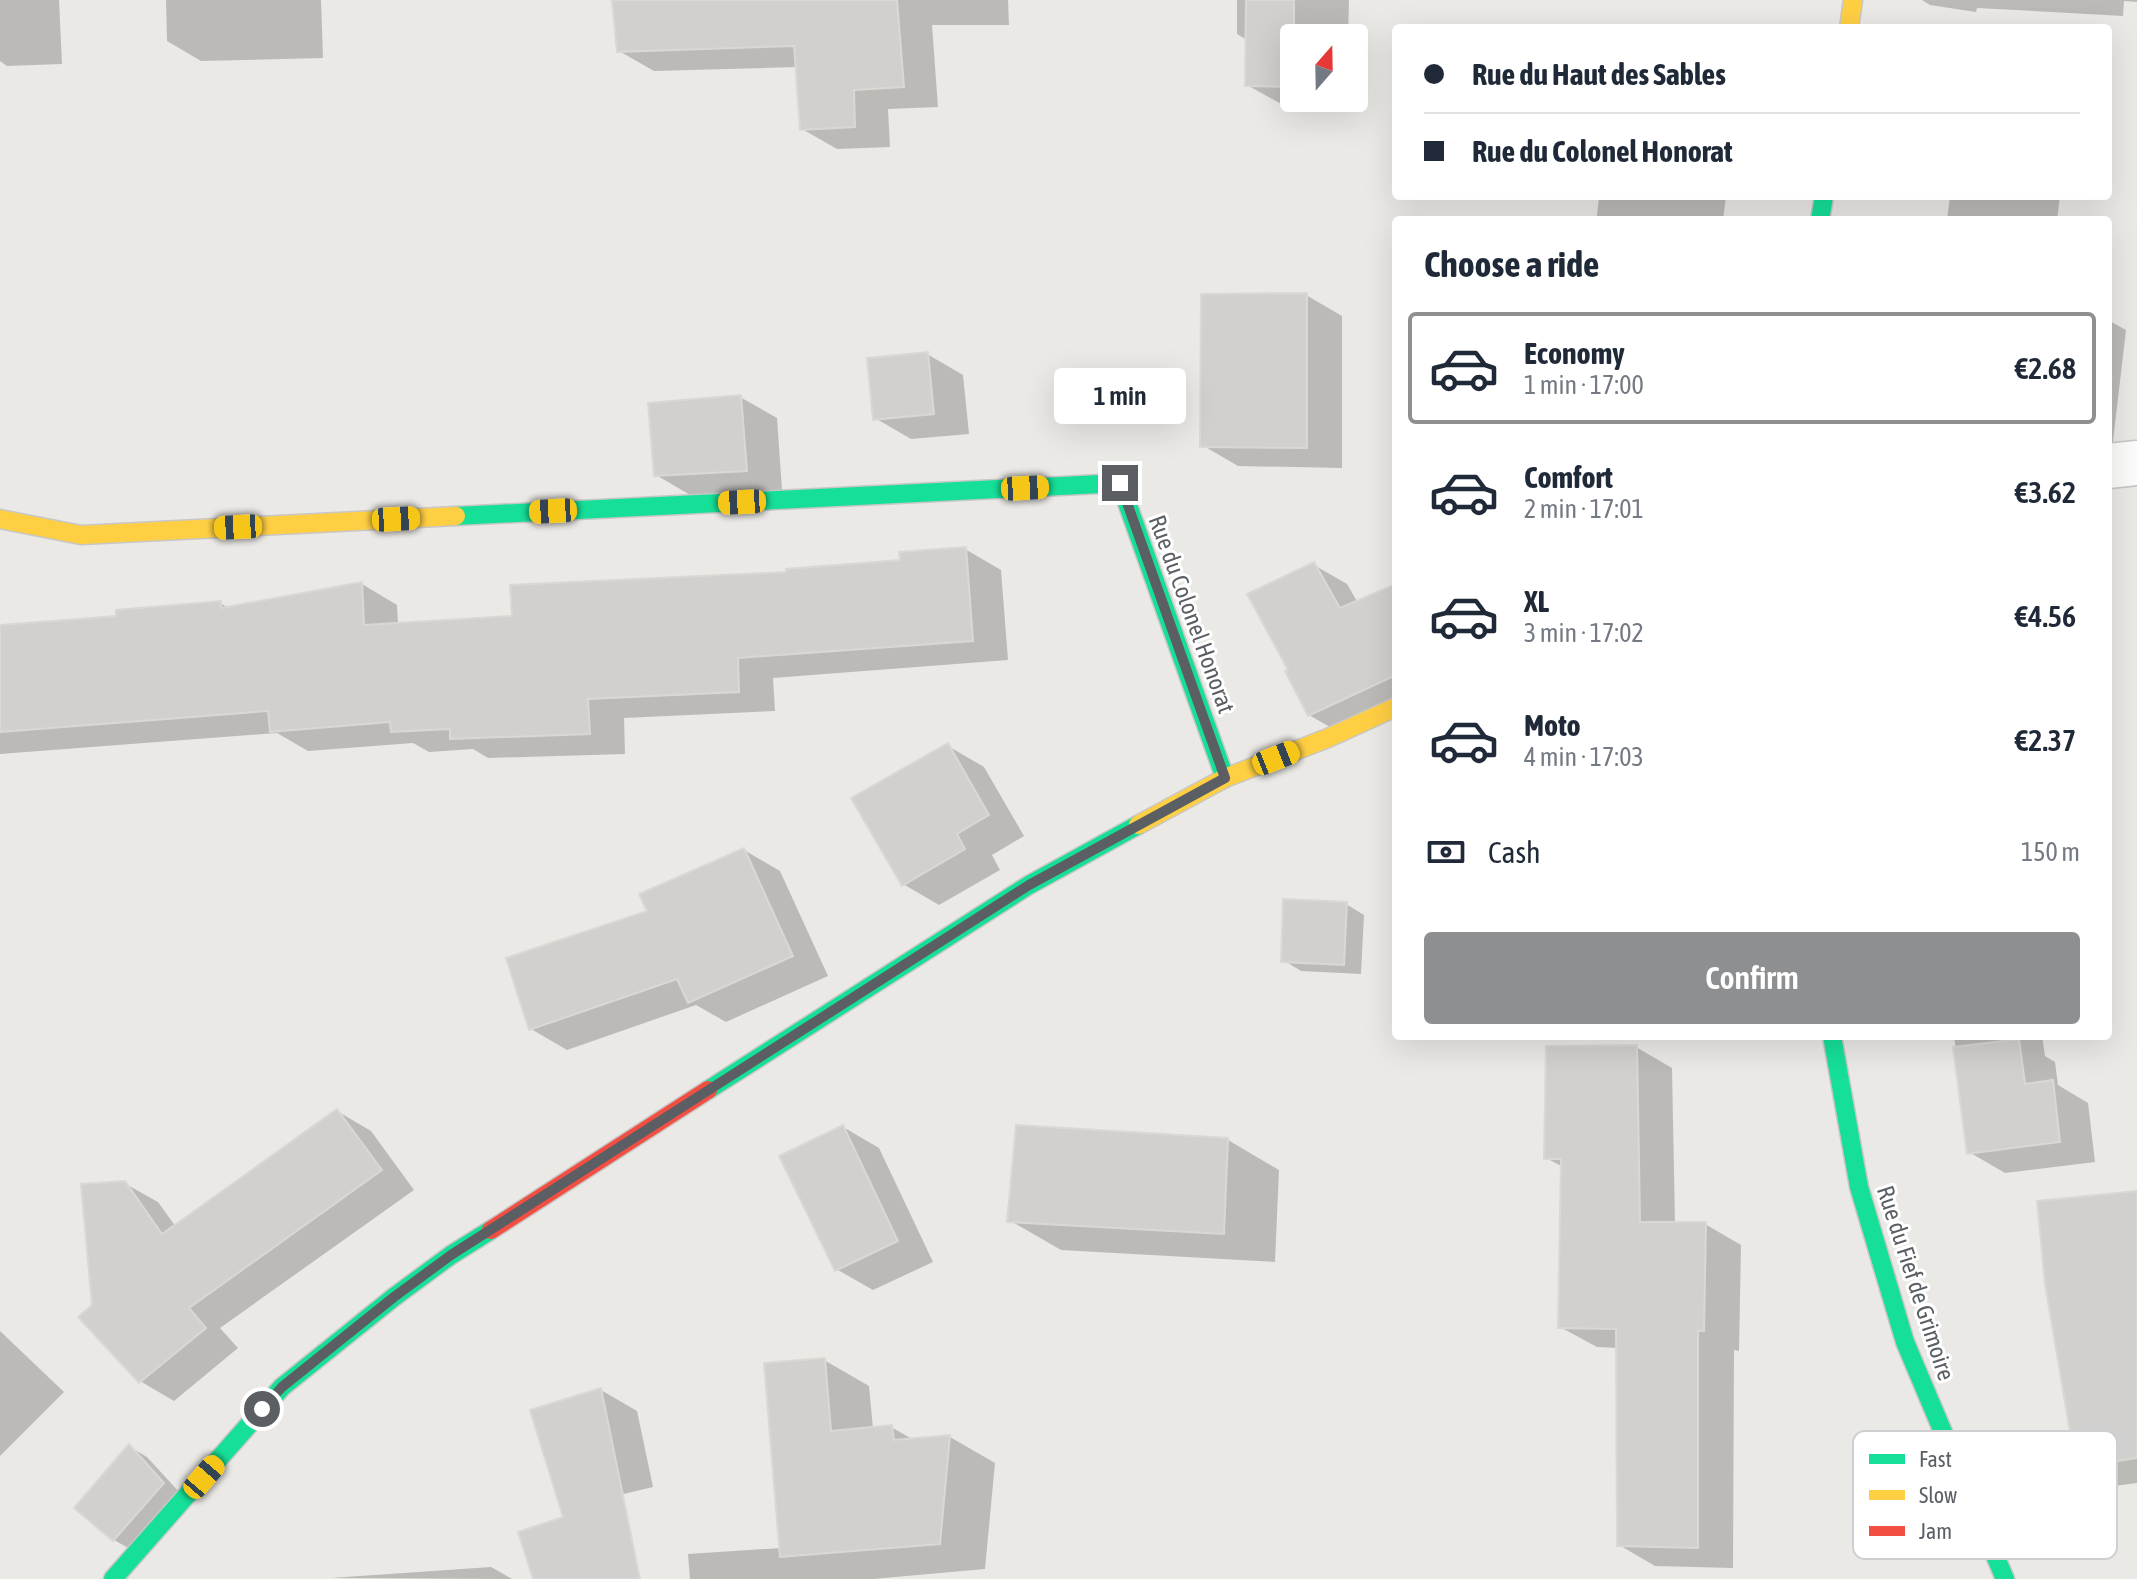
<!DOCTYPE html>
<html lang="en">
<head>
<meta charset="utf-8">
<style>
	body { margin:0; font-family:"Asap Condensed",sans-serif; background:#f2f2f3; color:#1f2937; height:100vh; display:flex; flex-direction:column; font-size:30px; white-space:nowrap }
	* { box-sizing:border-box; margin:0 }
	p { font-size:26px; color:#747a83 }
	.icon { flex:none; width:44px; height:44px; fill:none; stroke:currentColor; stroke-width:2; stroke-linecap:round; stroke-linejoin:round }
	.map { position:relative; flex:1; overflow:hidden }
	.side { position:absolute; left:1392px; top:216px; width:720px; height:824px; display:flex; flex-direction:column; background:#fff; border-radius:8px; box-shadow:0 8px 32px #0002 }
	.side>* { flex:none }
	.top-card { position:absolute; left:1392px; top:24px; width:720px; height:176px; border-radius:8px; box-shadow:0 8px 32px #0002; display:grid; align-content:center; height:176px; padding:0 32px; background:#fff }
	.needle { width:52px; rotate:20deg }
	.buttons { position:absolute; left:1280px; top:24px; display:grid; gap:16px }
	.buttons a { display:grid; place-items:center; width:88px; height:88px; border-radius:8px; background:#fff; box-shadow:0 8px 32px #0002; font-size:40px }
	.end { position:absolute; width:36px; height:36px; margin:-18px; border:10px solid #5b5f64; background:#fff; box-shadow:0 0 0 4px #fff }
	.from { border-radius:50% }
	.bubble { position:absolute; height:56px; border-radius:8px; background:#fff; box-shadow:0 8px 32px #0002; font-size:26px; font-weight:600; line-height:56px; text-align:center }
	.car { position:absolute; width:24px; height:48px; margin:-24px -12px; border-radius:10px; box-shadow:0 0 6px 2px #0007; background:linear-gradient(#f5c518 24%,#345 0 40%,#f5c518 0 76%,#345 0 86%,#f5c518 0) }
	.top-card b { display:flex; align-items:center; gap:28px; height:76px; font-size:30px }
	.top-card b+b { border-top:2px solid #e0e1e3 }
	.top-card i { width:20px; height:20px; background:#1f2937 }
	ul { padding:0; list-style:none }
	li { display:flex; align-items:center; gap:24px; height:112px; margin:0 16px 12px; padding:0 16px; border:4px solid transparent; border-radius:8px }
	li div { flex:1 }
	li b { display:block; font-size:30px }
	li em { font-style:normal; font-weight:600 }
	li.selected { border-color:#8d8f91 }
	li>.icon { width:72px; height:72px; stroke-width:1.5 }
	h2 { padding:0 32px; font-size:36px; line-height:96px }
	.pay { display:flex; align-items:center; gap:20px; height:88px; padding:0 32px; font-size:30px }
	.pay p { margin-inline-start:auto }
	.cta { display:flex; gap:16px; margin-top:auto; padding:16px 32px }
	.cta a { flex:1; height:92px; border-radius:8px; background:#8d8f91; color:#fff; font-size:32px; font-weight:600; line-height:92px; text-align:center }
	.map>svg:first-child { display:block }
	.shadow { fill:#0003 }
	.building { fill:#d2d0ce; stroke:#dad8d4; stroke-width:2 }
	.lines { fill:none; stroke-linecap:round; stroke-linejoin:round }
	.street-casing { stroke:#c6c6c6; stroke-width:47 }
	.fast-casing { stroke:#c7c7c7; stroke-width:21 }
	.slow-casing { stroke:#c7c7c7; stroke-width:21 }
	.jam-casing { stroke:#c7c7c7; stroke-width:21 }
	.street { stroke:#fcfcfb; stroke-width:44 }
	.fast { stroke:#16e098; stroke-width:18 }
	.slow { stroke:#ffcf43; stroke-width:18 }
	.jam { stroke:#f24e42; stroke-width:18 }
	.route { stroke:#5b5f64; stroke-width:10 }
	.labels { text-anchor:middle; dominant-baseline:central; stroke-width:6; stroke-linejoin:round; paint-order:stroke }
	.street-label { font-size:24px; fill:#5b5f64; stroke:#fff }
	.key { fill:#fff; stroke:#cecfd0; stroke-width:2 }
	.key-label { font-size:22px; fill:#5b5f64 }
</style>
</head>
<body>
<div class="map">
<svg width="2137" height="1579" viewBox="0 0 2137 1579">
	<rect width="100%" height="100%" fill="#ebe9e5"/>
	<!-- shadow -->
	<g class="shadow">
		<path d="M0,0H59L62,64L7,66L0,61Z"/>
		<path d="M166,0H321L323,58L201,61L167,41Z"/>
		<path d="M614,0H1008L1009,25H932L938,107L888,109L890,147L837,149L802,129L797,67L654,71L619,51Z"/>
		<path d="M1237,0H1349L1348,38H1294V98H1347V107L1283,105L1247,85V40L1237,34Z"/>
		<path d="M1922,0H2137V2L2124,1L2123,16L1977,8L1976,12L1930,5Z"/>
		<path d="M1599,196H1726L1723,220H1605L1597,216Z"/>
		<path d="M1950,196H2060L2057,220H1947Z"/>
		<path d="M1306,295L1342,316V468L1238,466L1202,445Z"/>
		<path d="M2108,320L2126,330L2111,458H2108Z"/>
		<path d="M927,354L963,375L969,434L911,439L875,418Z"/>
		<path d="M740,397L777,418L782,490L692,496L656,475Z"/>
		<path d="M965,549L1001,570L1008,660L773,678L775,711L624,718L625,754L488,758L473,749L429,752L413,743L308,751L277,733L0,754V627L118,617L220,603L229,608L362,584L397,605L398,625L514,618L788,574L902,562Z"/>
		<path d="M1314,565L1347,584L1358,603L1396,586V709L1342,734L1309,715Z"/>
		<path d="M948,746L984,767L1024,836L992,855L1000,870L939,905L903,884Z"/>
		<path d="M744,850L780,871L828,976L726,1022L696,1005L567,1050L531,1029L649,912Z"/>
		<path d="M1346,904L1364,915L1361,974L1301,971L1283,960Z"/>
		<path d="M1954,1036H2042L2045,1056L2055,1062L2058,1085L2088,1103L2095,1162L2005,1173L1969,1152Z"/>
		<path d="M1636,1047L1672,1068L1675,1224H1705L1741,1245L1739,1351L1734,1350L1733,1568L1655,1566L1619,1545L1618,1348L1597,1347L1560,1327L1563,1167L1546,1158Z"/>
		<path d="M337,1111L371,1131L414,1190L220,1328L238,1348L174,1401L140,1381L124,1183L158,1202L176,1227Z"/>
		<path d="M843,1127L879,1148L933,1262L873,1290L836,1269Z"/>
		<path d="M1228,1140L1279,1170L1275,1262L1061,1250L1009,1220Z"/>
		<path d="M2137,1193V1483L2114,1486L2078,1465Z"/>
		<path d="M0,1331L64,1392L0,1456Z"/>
		<path d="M824,1360L869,1386L873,1429L891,1427L914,1440L950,1437L995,1463L985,1569L873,1579H690L688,1554L781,1548Z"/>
		<path d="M601,1390L637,1411L653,1487L590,1502Z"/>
		<path d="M130,1447L147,1457L181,1494L132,1550L114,1540Z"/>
		<path d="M491,1567L512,1579L331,1578Z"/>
	</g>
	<!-- building -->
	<g class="building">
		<path d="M612,0H897L904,87L854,90L855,127L800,130L794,46L617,52Z"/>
		<path d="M1246,0H1294V87L1245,86Z"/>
		<path d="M1307,293V448L1200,447L1201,294Z"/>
		<path d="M928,352L934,414L873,420L867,358Z"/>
		<path d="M741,395L747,471L654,476L648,403Z"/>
		<path d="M966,547L973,641L738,658L739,692L588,699L590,734L450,739V729L391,732L390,722L270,732L268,711L0,732V625L116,616V610L221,601V608L362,582L364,625L512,616L510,585L786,572V569L900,560L899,552Z"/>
		<path d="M1314,562L1340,608L1396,584V675L1308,716L1285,671L1288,670L1247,594Z"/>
		<path d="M948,743L989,815L957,834L965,849L902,886L851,798Z"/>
		<path d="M744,848L793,956L688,1003L677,979L529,1030L506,958L647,911L639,894Z"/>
		<path d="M1283,899L1347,902L1344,965L1281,962Z"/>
		<path d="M2019,1039L2025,1084L2053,1080L2060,1142L1967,1154L1953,1047Z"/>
		<path d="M1637,1045L1640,1222H1706L1704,1331H1698V1548L1617,1546L1616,1329L1558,1328L1561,1159H1544L1546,1046Z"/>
		<path d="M337,1109L382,1170L189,1308L206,1328L139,1383L78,1317L92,1305L81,1184L125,1181L162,1234Z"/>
		<path d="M843,1125L898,1241L835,1271L779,1156Z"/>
		<path d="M1016,1125L1228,1138L1224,1234L1007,1222Z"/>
		<path d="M2137,1191V1458L2076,1467L2045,1284L2037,1201Z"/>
		<path d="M825,1358L831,1431L892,1425L894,1440L950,1435L940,1544L780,1557L764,1363Z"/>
		<path d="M601,1388L640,1579H533L518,1532L563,1517L530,1410Z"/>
		<path d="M129,1444L164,1483L113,1541L74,1508Z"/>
	</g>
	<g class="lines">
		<!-- street casing -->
		<g class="street-casing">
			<path id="street" d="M2108,466L2137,463"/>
		</g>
		<!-- fast casing -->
		<g class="fast-casing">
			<g id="fast">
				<path d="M1820,220L1824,196"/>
				<path d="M456,516L1120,483L1225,778"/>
				<path d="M1832,1036L1859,1187L1905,1342L2005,1579"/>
				<path d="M708,1090L1029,885L1138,825"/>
				<path d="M113,1579L282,1387L394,1297L451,1255L491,1230"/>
			</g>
		</g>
		<!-- slow casing -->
		<g class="slow-casing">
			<g id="slow">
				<path d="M1849,28L1853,0"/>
				<path d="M0,519L81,535L456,516"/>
				<path d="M1138,825L1225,778L1328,738L1396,707"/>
			</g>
		</g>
		<!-- jam casing -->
		<g class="jam-casing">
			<path id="jam" d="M491,1230L708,1090"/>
		</g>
		<!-- street -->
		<use href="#street" class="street"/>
		<!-- fast -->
		<use href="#fast" class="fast"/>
		<!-- slow -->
		<use href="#slow" class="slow"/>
		<!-- jam -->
		<use href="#jam" class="jam"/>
	</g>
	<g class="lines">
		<!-- route -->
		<path class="route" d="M262,1409L282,1387L394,1297L451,1255L1029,885L1225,778L1120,483"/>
	</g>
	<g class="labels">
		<!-- street labels -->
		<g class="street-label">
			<text transform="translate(1192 614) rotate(70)">Rue du Colonel Honorat</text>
			<text transform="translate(1916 1283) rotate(72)">Rue du Fief de Grimoire</text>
		</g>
	</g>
	<!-- legend -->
	<rect x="1853" y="1431" width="264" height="128" rx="12" class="key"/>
	<rect x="1869" y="1454" width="36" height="10" fill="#16e098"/>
	<rect x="1869" y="1490" width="36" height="10" fill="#ffcf43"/>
	<rect x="1869" y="1526" width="36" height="10" fill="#f24e42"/>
	<g class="key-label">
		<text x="1919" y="1467">Fast</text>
		<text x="1919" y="1503">Slow</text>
		<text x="1919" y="1539">Jam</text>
	</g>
</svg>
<div class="buttons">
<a><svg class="needle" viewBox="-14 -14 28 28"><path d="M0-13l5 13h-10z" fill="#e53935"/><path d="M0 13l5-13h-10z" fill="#747a83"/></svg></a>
</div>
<i class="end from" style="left:262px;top:1409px"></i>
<i class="end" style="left:1120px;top:483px"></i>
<div class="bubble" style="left:1054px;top:368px;width:132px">1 min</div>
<i class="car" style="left:1025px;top:488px;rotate:87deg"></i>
<i class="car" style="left:742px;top:502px;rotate:267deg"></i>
<i class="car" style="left:553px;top:511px;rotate:267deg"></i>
<i class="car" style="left:396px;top:519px;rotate:87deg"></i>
<i class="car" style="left:238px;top:527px;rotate:267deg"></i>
<i class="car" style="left:1276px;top:758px;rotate:68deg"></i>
<i class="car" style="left:204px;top:1477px;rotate:41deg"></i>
<div class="top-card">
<b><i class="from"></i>Rue du Haut des Sables</b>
<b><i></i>Rue du Colonel Honorat</b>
</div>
<section class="side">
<h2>Choose a ride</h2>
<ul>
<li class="selected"><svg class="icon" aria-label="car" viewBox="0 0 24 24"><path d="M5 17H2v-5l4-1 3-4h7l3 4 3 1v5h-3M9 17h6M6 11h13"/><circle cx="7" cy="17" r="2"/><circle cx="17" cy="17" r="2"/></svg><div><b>Economy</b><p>1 min · 17:00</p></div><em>€2.68</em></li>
<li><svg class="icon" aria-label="car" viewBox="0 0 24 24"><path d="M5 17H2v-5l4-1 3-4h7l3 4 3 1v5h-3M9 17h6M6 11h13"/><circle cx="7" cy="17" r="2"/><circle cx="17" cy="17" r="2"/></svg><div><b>Comfort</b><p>2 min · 17:01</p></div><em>€3.62</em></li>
<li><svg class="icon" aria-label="car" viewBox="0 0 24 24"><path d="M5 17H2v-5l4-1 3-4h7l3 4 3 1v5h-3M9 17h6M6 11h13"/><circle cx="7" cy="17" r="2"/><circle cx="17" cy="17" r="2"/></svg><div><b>XL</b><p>3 min · 17:02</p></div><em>€4.56</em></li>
<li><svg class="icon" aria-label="car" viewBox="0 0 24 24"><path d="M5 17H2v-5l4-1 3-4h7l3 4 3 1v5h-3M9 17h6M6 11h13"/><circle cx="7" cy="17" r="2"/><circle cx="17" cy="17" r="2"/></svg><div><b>Moto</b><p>4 min · 17:03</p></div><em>€2.37</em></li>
</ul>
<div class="pay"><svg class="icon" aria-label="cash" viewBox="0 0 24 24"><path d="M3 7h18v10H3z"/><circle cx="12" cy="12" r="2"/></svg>Cash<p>150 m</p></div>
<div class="cta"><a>Confirm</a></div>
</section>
</div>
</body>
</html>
